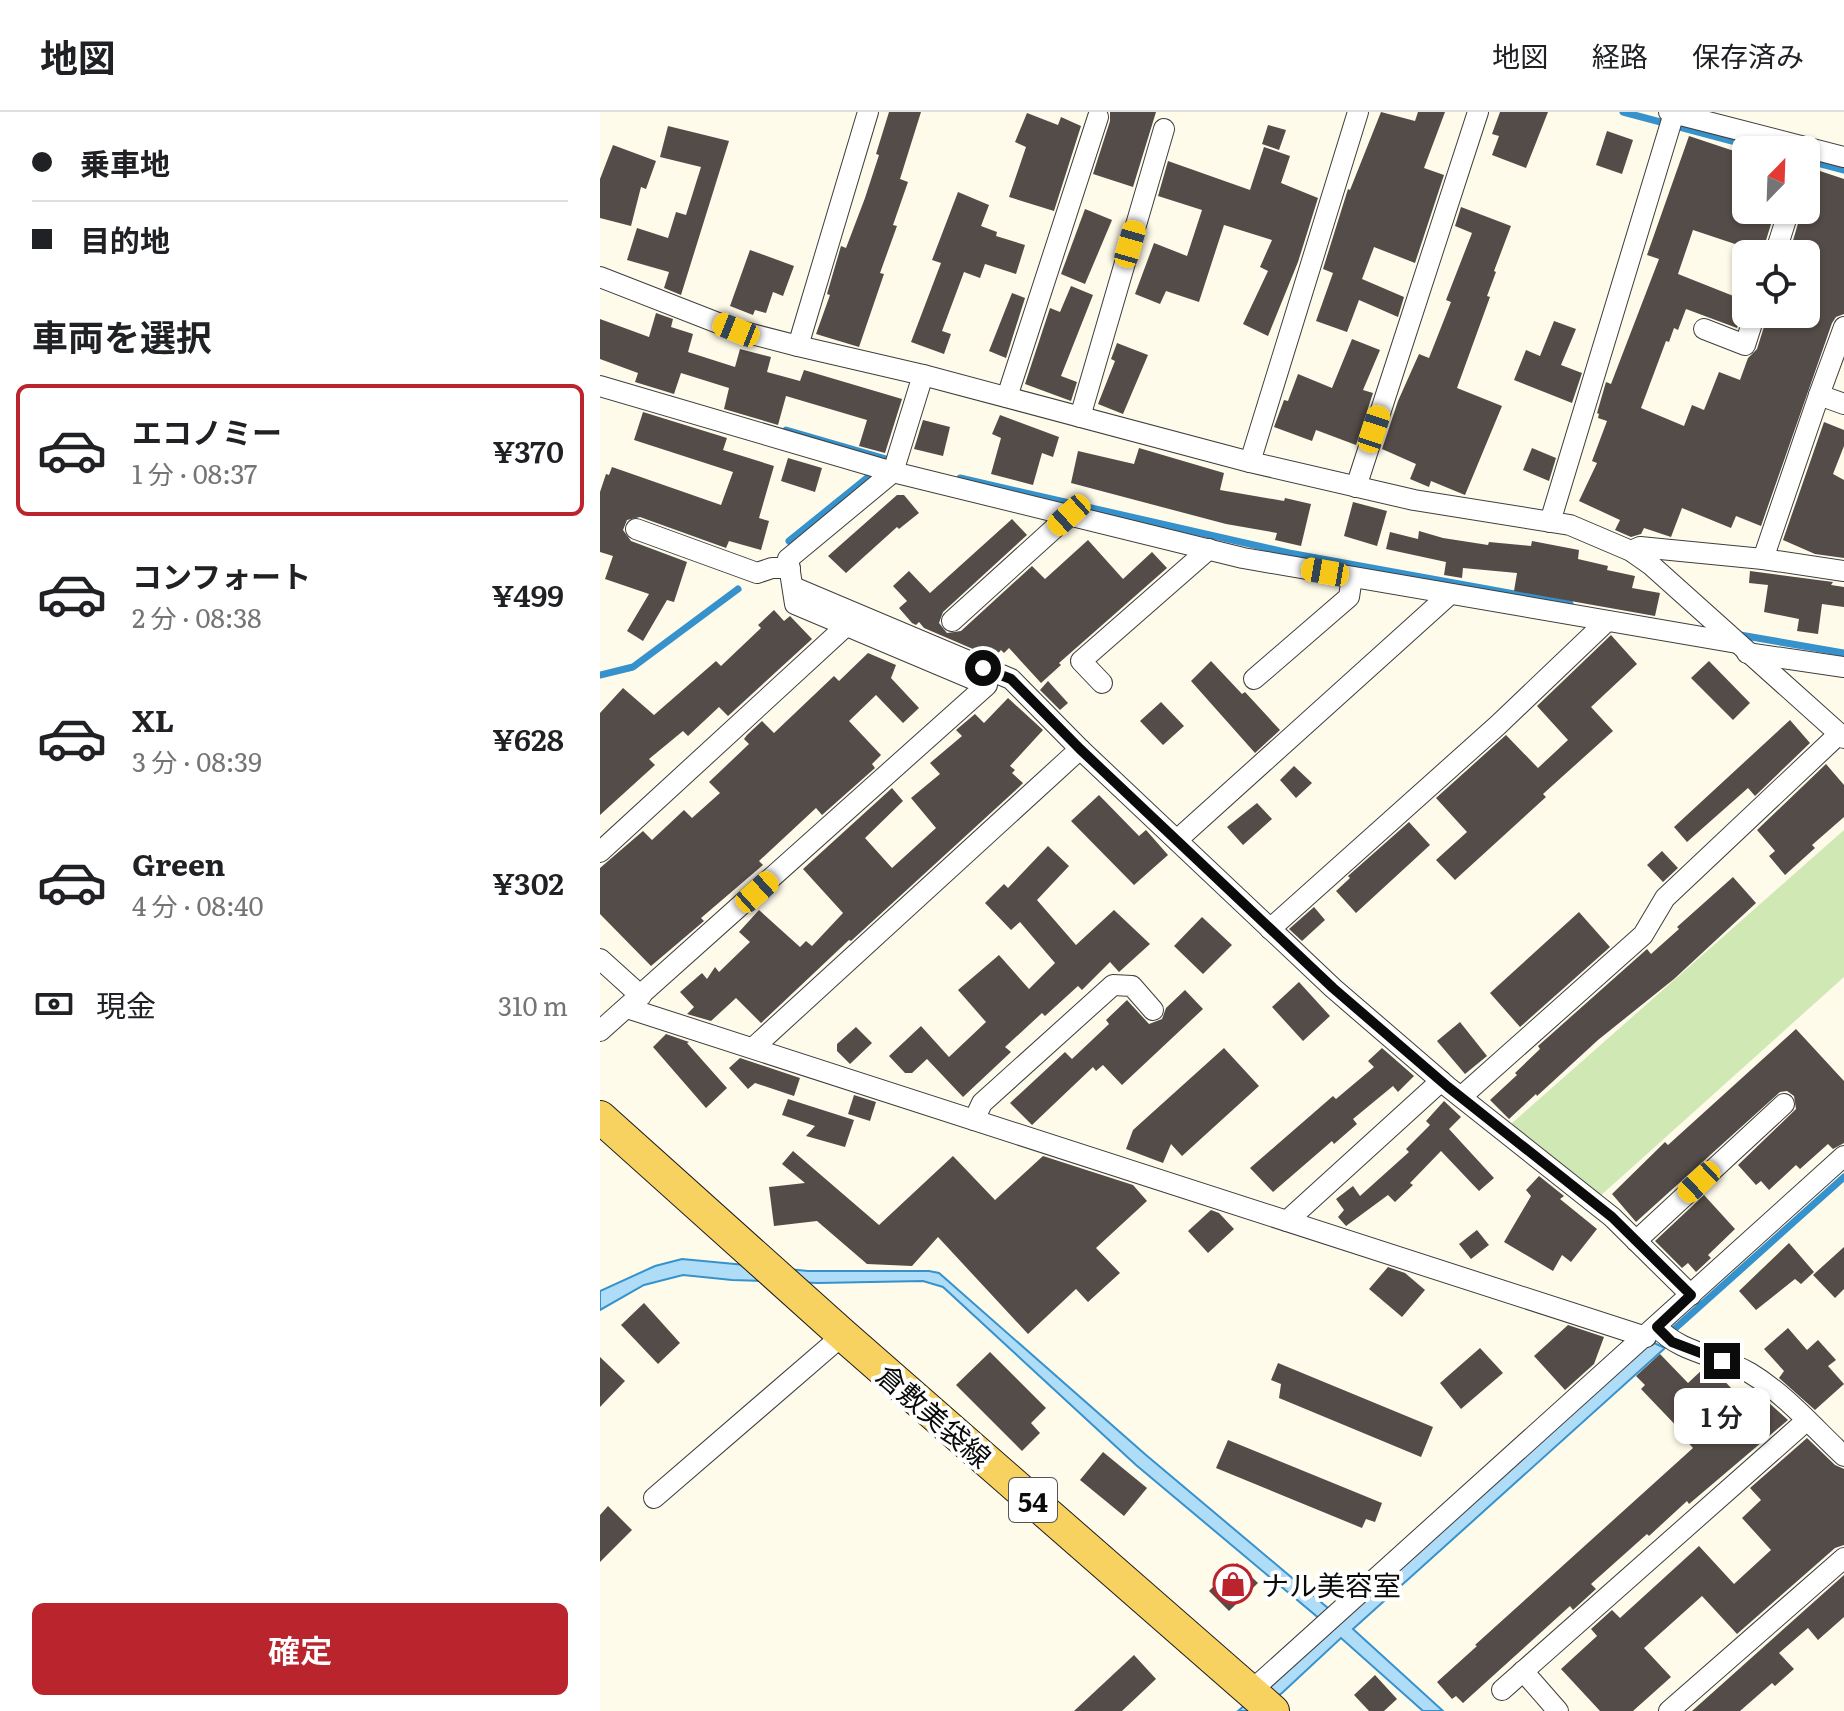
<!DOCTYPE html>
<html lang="ja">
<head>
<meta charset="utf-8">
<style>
	body { margin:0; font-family:Literata,"Noto Sans JP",serif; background:#f2f2f2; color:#202124; height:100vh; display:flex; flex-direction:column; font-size:30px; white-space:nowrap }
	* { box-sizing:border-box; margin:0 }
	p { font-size:26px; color:#757577 }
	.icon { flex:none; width:44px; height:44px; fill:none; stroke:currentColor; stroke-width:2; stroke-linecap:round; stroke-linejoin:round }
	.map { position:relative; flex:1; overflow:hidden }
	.side { display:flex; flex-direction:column; background:#fff; width:600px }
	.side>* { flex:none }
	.top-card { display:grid; align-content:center; height:176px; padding:0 32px; background:#fff }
	.needle { width:52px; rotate:23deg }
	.tools { position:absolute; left:1132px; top:24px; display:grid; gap:16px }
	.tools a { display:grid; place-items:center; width:88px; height:88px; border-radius:12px; background:#fff; box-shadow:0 2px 6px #0004; font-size:40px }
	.end { position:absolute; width:36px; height:36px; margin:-18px; border:10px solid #0b0b0b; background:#fff; box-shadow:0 0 0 4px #fff }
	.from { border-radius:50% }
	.bubble { position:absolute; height:56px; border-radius:12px; background:#fff; box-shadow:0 2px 6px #0004; font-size:26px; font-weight:600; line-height:56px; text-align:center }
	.car { position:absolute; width:24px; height:48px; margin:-24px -12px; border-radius:10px; box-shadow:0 0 6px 2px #0007; background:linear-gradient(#f5c518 24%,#345 0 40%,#f5c518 0 76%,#345 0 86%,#f5c518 0) }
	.top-card b { display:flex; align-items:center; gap:28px; height:76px; font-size:30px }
	.top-card b+b { border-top:2px solid #e0e0e0 }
	.top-card i { width:20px; height:20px; background:#202124 }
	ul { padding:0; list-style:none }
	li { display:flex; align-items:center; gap:24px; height:132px; margin:0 16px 12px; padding:0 16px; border:4px solid transparent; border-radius:12px }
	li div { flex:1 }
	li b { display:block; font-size:30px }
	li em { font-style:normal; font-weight:600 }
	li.selected { border-color:#ba242d }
	li>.icon { width:72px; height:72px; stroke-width:1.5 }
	h2 { padding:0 32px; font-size:36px; line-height:96px }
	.pay { display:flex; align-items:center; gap:20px; height:88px; padding:0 32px; font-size:30px }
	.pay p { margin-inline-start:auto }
	.action { display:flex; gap:16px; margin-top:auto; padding:16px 32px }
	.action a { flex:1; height:92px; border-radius:12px; background:#ba242d; color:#fff; font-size:32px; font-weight:600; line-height:92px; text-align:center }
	header { display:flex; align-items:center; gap:48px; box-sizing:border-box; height:112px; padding:0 40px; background:#fff; border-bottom:2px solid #e0e0e0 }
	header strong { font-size:38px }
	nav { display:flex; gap:44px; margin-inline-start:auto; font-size:28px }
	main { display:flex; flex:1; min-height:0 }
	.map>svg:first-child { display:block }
	.green { fill:#d0e8b4 }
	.water { fill:#afdcf6; stroke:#3692cd; stroke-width:2 }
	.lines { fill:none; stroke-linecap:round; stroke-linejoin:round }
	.stream { stroke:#3692cd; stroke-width:7 }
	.building { fill:#544c48 }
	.minor-casing { stroke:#3e3e3e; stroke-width:22 }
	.primary-casing { stroke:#1c1c1c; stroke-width:34 }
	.minor { stroke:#fff; stroke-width:20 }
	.primary { stroke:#f8d260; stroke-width:32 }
	.route { stroke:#0b0b0b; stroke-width:10 }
	.labels { text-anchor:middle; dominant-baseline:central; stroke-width:8; stroke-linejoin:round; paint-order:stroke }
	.shield { fill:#fff; stroke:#545454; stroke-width:2 }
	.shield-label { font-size:26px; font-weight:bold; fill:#0b0b0b }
	.street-label { font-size:28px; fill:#0b0b0b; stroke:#fff }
	.poi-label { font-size:28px; fill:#0b0b0b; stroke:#fff; text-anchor:start }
</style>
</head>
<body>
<header>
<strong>地図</strong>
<nav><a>地図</a><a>経路</a><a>保存済み</a></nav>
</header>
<main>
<section class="side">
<div class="top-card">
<b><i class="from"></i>乗車地</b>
<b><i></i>目的地</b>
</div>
<h2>車両を選択</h2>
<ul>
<li class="selected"><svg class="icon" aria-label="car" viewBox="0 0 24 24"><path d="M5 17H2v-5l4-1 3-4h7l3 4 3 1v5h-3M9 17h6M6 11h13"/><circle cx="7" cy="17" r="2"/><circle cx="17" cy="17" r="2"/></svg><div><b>エコノミー</b><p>1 分 · 08:37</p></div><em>¥370</em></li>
<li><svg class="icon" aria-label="car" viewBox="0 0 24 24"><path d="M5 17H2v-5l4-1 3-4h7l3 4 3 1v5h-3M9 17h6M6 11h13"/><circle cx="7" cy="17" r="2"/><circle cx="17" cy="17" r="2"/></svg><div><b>コンフォート</b><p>2 分 · 08:38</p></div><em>¥499</em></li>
<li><svg class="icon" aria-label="car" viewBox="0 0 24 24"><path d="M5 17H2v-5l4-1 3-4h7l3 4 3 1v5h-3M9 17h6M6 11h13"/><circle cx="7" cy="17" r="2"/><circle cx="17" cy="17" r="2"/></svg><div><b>XL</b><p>3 分 · 08:39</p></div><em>¥628</em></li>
<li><svg class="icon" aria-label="car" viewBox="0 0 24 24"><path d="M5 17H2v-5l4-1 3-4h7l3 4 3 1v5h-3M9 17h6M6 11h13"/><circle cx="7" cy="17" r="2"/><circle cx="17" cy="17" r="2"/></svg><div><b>Green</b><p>4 分 · 08:40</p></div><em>¥302</em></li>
</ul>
<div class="pay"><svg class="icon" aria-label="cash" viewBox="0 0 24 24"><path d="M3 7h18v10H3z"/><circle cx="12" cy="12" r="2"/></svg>現金<p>310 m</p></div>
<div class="action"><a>確定</a></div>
</section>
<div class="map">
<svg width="1244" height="1599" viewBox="0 0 1244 1599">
	<rect width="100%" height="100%" fill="#fffbea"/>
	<!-- green -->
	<path class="green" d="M1244,718V865L998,1086L911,1012Z"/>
	<!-- water -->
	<path class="water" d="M82,1147L208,1159H329L339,1161L546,1343L741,1507L1052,1230L1065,1236L753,1517L843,1599H823L741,1526L682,1581L656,1599H638L672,1570L721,1508L536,1353L343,1175L323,1169L218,1171L132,1168L83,1163L44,1173L0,1198V1179L55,1154Z"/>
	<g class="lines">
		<!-- stream -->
		<g class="stream">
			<path d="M1023,0L1166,38"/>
			<path d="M1206,48L1244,58"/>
			<path d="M186,318L293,349"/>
			<path d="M360,366L689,441L970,492"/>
			<path d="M189,429L272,362"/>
			<path d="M1140,523L1244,541"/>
			<path d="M0,563L33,555L138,477"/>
			<path d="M1070,1221L1244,1065"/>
		</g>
	</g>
	<!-- building -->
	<g class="building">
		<path d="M289,0H321L300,67L308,70L293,113L297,114L280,161L284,162L259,235L216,222L230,183L227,182L241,134L246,136L265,86L279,43L276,42Z"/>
		<path d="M510,0H556L533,75L493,62L510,9Z"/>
		<path d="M781,0L815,9L818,0H845L824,56L844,63L815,151L774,135L762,167L804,185L798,205L759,188L747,220L716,209L733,161L723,157L748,77L750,78Z"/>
		<path d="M900,0H948L926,56L892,43L899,24L892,22Z"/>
		<path d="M427,1L458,13L461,5L481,14L454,99L409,85L426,35L415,30Z"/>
		<path d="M668,13L686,18L679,38L662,32Z"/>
		<path d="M68,14L129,29L81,183L64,176L69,160L27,148L37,116L68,126L76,100L86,103L101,55L60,45Z"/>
		<path d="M1007,19L1033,28L1022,62L996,53Z"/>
		<path d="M1089,24L1146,43V100L1172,109L1162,141L1093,118L1078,162L1146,189V193L1137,216L1086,197L1078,218L1074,216L1069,230L1066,229L1041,296L1084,314L1092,293L1104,298L1119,260L1140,268L1148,246L1157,237L1168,202H1206V142H1189L1202,98H1206V81L1214,57L1244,67V202L1236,205L1232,211L1161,414L1136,404L1131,416L1082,396L1071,425L1044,416L1041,422L1031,425L1015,418L1020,408L979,389L997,351L992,349L1007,309L998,306L999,302L997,301L1006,270L1011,272L1059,147L1047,143Z"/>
		<path d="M13,33L56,49L46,77L41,75L31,114L0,106V67Z"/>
		<path d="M664,35L690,44L681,71L718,86L698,150L668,224L643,212L668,159L660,155L672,128L624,113L599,190L566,179L560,192L535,182L554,131L587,144L602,98L558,84L568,49L650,78Z"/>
		<path d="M358,80L389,93L381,114L397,120L396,124L425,133L416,162L385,152L380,166L364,160L342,219L351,222L344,242L311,230L341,151L332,148Z"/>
		<path d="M861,95L911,114L894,159L896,160L887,184L890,185L857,276L902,294L865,383L831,369L829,375L810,367L816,352L782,337L798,289L819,242L829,246L851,190L846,188L872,121L855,114Z"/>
		<path d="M485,97L512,108L485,172L461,162Z"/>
		<path d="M150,138L194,154L183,184L173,180L166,201L155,198L153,203L130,194Z"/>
		<path d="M471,174L493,183L461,264L477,270L471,289L425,272L450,196L460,200Z"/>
		<path d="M412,181L425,186L406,246L389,239Z"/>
		<path d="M56,201L73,207L71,215L93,222L88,240L135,255L140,237L171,245L167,260L200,269L204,258L302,287L285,341L259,334L267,308L186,284L178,313L124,297L129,276L81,261L74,282L35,270L38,261L0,247V207L49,225Z"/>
		<path d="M954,209L976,217L961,253L982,261L972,291L914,268L926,238L940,244Z"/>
		<path d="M752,227L780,238L763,278L773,281L756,333L716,318L712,329L674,315L684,288L688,289L698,262L732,276Z"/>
		<path d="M517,231L548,243L523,302L498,292L515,249L511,247Z"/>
		<path d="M43,300L127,326L123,338L174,354L159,406L169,409L161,438L129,429L126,436L40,405L27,408L23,418L31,429L87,450L74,490L67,488L43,529L27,519L49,482L5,467L13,444L0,440V380L6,362L9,363L12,355L121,393L133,360L34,328Z"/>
		<path d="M400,303L459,325L453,345L442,341L433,373L391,362L401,326L392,322Z"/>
		<path d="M323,308L350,315L343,344L314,337Z"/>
		<path d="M1224,310L1244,318V334L1233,362L1244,368V446L1215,442L1183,428Z"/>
		<path d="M539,336L624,361L620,378L684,389L685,386L711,392L701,434L675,428L677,421L626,412L471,371L478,339L534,352Z"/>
		<path d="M932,336L956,346L949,369L923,358Z"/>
		<path d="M188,346L222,356L215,380L181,369Z"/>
		<path d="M297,383H304L319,401L299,417L297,415L246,461L228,444Z"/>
		<path d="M753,390L787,399L777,434L744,424Z"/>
		<path d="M412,407L427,423L343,500L339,511L347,521L361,519L432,454L445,467L488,428L523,467L552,440L567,456L459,551L461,553L441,571L409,536L404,541L401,538L394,546L324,516L319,510L316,513L312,511L299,496L307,489L293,474L309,459L330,481Z"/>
		<path d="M819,419L843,426L888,433L889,430L931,434L932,429L979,438L978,447L1008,454L1007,458L1035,464L1032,476L1060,481L1055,504L914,479L917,461L863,456L862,466L844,463L846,450L786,437L790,420L818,427Z"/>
		<path d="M1150,459L1233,470L1231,473L1244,475V495L1222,492L1218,522L1197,519L1199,507L1164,500L1168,473L1149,471Z"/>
		<path d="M174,498L184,509L190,504L212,527L128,604L119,595L88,624L83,619L49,647L55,653L0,703V601L23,576L54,603L116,549L121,554L161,516L158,513Z"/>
		<path d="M1011,523L1037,552L991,595L1013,619L943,682L946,685L855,768L836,748L867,720L836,686L906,623L938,656L968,628L937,594Z"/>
		<path d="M268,541L296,553L291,566L319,596L303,611L276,583L249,609L281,643L272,652L275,656L222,703L216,696L159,749L163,753L101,806L104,809L51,854L0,802V756L43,719L52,728L84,698L92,706L120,681L109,670L149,632L144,627L147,623L162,609L174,621L234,564L239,569Z"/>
		<path d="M611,549L642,582L645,580L680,618L655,641L591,569Z"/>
		<path d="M1109,549L1150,591L1133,608L1091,566Z"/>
		<path d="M448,569L468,591L460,598L440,578Z"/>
		<path d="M408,586L443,618L410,654L415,658L412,661L423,671L418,676L251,829L249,828L161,911L136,886L111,909L87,902L94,895L80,880L102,861L107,867L115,855L119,860L150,830L139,820L159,798L200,835L206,829L212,834L243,801L203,757L292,676L303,689L265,726L292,756L336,716L311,686L340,662L330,651L362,624L356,618L375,602L384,611Z"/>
		<path d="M561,590L584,614L563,633L540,609Z"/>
		<path d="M1190,608L1210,631L1155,684L1148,676L1087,730L1074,715Z"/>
		<path d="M1226,652L1244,673V705L1212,733L1215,736L1185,763L1169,744L1175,739L1157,718Z"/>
		<path d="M694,654L712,671L696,686L680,668Z"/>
		<path d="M499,683L539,724L546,718L568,743L534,773L471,709Z"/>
		<path d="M657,691L672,707L643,733L627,715Z"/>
		<path d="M809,710L830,733L756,801L736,779L750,766L748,764Z"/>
		<path d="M448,734L469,754L437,788L476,833L514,798L550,832L519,860L510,850L482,878L478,874L445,904L442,901L405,935L411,940L363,985L327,947L312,961H305L289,944L321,914L349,945L386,910L358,878L399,843L429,877L455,851L420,810L411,818L385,791L404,772L408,776Z"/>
		<path d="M1062,739L1078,756L1063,770L1047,753Z"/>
		<path d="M1133,765L1156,791L1074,867L998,928L937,984L936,982L909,1007L890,988L917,963L915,961L940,937L938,934L1047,837L1051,842L1079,817L1077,815Z"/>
		<path d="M714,795L725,808L702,829L689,817Z"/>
		<path d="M979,800L1010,835L920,915L890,881Z"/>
		<path d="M602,805L632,833L603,862L574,834Z"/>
		<path d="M699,870L730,904L703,929L672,895Z"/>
		<path d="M585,878L603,897L522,973L503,953L496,959L493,955L432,1013L410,991L465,940L472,947L509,912L506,908L527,888L549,912L562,907L566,896Z"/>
		<path d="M860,910L887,944L865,962L837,929Z"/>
		<path d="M256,915L272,931L250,952L237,939V932Z"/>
		<path d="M1196,917L1244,969V1031L1233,1037L1228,1032L1200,1057L1196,1053L1169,1078L1161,1069L1156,1073L1138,1053L1196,997L1194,984L1187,979L1180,980L1036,1110L1012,1082L1065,1030L1068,1033Z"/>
		<path d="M66,922L89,930L87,931L127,976L106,996L53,935Z"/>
		<path d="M624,936L659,974L582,1044L571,1032L563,1051L526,1037L533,1018Z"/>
		<path d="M782,936L814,964L798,980L793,974L753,1007L757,1012L734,1032L732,1029L673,1080L650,1056L733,984L736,987L774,955L768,949Z"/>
		<path d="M140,946L200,966L194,984L155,971L148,977L129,956Z"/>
		<path d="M254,983L276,990L270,1009L248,1002Z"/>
		<path d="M188,987L254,1008L245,1035L206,1024L215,1014L182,1003Z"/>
		<path d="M844,989L861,1005L849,1017L894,1066L879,1079L841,1039L810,1071L813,1073L795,1090L788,1083L746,1114L738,1105L744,1098L736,1087L753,1074L760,1084L809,1040L806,1037L830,1013L826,1009Z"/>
		<path d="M193,1039L279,1113L353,1044L395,1088L443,1044L533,1073L547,1089L496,1136L520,1161L488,1190L476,1177L428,1222L338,1125L312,1154L267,1152L217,1109L174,1114L169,1075L205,1071L182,1052Z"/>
		<path d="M939,1064L964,1084L960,1087L997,1117L971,1150L962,1143L953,1159L904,1130L931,1084L926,1078Z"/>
		<path d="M1104,1083L1135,1117L1108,1143L1111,1146L1096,1160L1088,1151L1082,1156L1055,1129Z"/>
		<path d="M611,1098L619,1101L634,1117L608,1141L588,1119Z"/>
		<path d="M877,1118L889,1133L871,1147L859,1132Z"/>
		<path d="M1189,1131L1214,1160L1201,1172L1195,1167L1156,1198L1139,1179Z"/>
		<path d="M1244,1135V1177L1235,1186L1213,1163Z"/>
		<path d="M788,1155L805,1161L825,1178L802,1205L769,1177Z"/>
		<path d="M44,1191L80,1231L58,1252L21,1213Z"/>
		<path d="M968,1213L1004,1225L994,1252L965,1278L934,1244Z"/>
		<path d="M1188,1216L1207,1238L1218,1228L1236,1248L1228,1254L1244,1272L1215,1298L1179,1266L1184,1259L1164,1237Z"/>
		<path d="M880,1236L903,1261L861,1297L840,1271Z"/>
		<path d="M390,1240L446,1296L431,1311L440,1321L422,1339L356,1273Z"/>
		<path d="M1060,1242L1088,1271L1104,1256L1117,1261L1148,1294L1160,1283L1188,1308L1089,1392L1087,1389L1049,1424L1047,1422L991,1472L996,1477L973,1498L970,1494L863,1591L856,1584L852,1587L837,1570L877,1534L875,1533L1093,1336L1082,1324L1084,1322L1041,1277L1045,1273L1036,1264Z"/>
		<path d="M0,1245L25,1269L0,1295Z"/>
		<path d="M678,1251L833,1315L821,1345L679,1286L681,1272L671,1268Z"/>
		<path d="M1207,1326L1235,1353L1244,1357V1433L1235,1436L1137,1522L1102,1484L1044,1536L1071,1565L1033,1599H1000L961,1557L997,1524L991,1517L1012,1498L1020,1506L1099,1434L1134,1472L1171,1438L1142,1406L1161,1388L1150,1376Z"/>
		<path d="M628,1328L782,1391L775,1410L766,1407L762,1416L616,1356Z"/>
		<path d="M503,1340L547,1376L524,1404L480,1368Z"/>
		<path d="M8,1394L32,1418L0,1450V1403Z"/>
		<path d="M637,1451L658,1471L629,1499L609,1479Z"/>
		<path d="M1244,1463V1505L1218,1528L1208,1516L1179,1541L1194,1557L1175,1574L1172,1571L1140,1599H1092Z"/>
		<path d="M534,1543L556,1567L522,1599H474Z"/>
		<path d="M775,1563L797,1587L784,1599H769L754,1583Z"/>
	</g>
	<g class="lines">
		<!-- minor casing -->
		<g class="minor-casing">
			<g id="minor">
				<path d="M1069,0L1244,45"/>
				<path d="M1175,142L1189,98"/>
				<path d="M0,165L136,218L198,234L323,263L650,350L814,388L970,413L1031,439L1051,453L1244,626"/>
				<path d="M1104,217L1145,233L1155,202"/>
				<path d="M198,234L268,0"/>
				<path d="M0,274L293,360L643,446L1137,531"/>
				<path d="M1219,283L1244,215"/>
				<path d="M407,285L498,5"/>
				<path d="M480,305L564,17"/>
				<path d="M650,350L758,0"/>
				<path d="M756,375L878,0"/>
				<path d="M950,410L1074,1"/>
				<path d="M36,417L157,461L172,456H190"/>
				<path d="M1031,439L1040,435L1163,447L1244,459"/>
				<path d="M1163,447L1219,283L1244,292"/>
				<path d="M193,475L411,567L480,637"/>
				<path d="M352,509L469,403"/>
				<path d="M1147,541L1244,555"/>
				<path d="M654,567L749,485L752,465"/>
				<path d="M502,571L481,549L609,437"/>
				<path d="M577,728L850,482"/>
				<path d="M0,740L246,514"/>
				<path d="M670,817L898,613L1007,509"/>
				<path d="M0,847L41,884"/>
				<path d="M27,896L1046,1225"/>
				<path d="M0,919L387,573L195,492L188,447L293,360L323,263"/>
				<path d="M153,936L480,637L733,876L848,975L1012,1105L1091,1183"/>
				<path d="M861,985L1043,823L1065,786L1239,622"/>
				<path d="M374,1008L382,991L513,873L532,874L553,898"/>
				<path d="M687,1109L841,969"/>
				<path d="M1036,1129L1184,992"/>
				<path d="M1057,1215C1081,1242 1120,1243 1150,1261C1185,1282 1214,1316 1244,1344"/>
				<path d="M54,1386L243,1223"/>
				<path d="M923,1559L958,1599"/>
				<path d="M902,1578L1206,1309"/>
				<path d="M651,1579L1244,1044"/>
				<path d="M1069,1599L1244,1446"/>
			</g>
		</g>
		<!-- primary casing -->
		<g class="primary-casing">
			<path id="primary" d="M0,1005L243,1223L673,1599"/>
		</g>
		<!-- minor -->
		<use href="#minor" class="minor"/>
		<!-- primary -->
		<use href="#primary" class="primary"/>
	</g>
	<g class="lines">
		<!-- route -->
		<path class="route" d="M383,556L411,567L480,637L733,876L848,975L1012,1105L1091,1183L1057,1215L1072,1230L1122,1249"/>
	</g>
	<!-- icons -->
	<defs>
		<g id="shop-ring" transform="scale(2)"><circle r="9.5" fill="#fff" stroke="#ba242d" stroke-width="1.5"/><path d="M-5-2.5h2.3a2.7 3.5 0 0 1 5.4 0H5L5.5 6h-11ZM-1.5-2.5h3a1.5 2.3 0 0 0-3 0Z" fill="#ba242d"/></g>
	</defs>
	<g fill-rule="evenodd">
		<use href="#shop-ring" x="633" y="1472"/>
	</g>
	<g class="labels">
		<!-- shield labels -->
		<rect class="shield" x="409" y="1366" width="48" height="44" rx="6"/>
		<g class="shield-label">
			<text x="433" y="1388">54</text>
		</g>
		<!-- street labels -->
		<g class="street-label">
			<text transform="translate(335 1303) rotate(41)">倉敷美袋線</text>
		</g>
		<!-- poi labels -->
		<g class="poi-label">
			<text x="661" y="1472">ナル美容室</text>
		</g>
	</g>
</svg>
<div class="tools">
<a><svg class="needle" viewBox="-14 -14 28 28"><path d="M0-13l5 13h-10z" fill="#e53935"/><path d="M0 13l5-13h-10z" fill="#757577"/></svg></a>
<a><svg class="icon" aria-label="locate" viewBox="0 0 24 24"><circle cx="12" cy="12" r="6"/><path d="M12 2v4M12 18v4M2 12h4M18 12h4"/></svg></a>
</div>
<i class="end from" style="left:383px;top:556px"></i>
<i class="end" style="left:1122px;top:1249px"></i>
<div class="bubble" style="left:1074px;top:1276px;width:96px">1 分</div>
<i class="car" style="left:530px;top:132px;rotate:16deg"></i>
<i class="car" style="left:136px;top:218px;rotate:292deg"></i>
<i class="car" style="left:774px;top:317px;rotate:18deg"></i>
<i class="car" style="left:469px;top:403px;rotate:228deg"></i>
<i class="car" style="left:725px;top:460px;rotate:280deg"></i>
<i class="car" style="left:157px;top:780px;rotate:48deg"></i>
<i class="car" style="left:1099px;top:1070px;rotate:227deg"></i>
</div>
</main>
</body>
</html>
